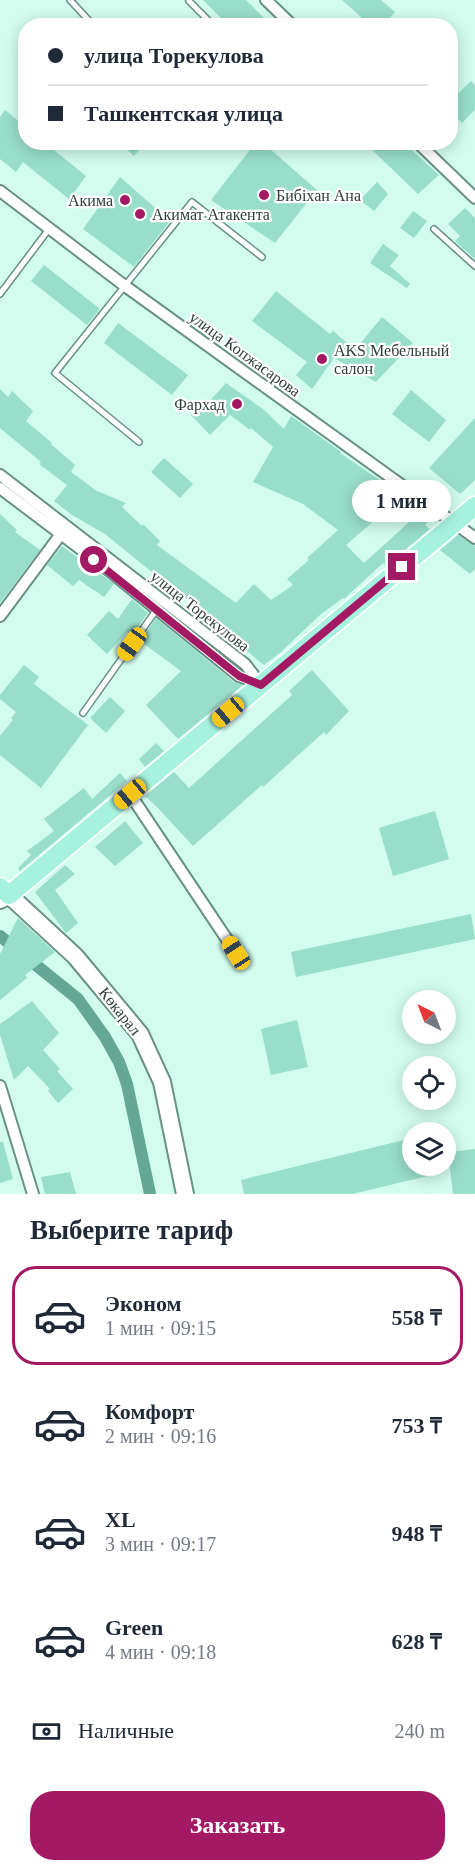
<!DOCTYPE html>
<html lang="ru">
<head>
<meta charset="utf-8">
<style>
	body { margin:0; font-family:"Times New Roman",serif; background:#f2f2f3; color:#1f2937; height:100vh; display:flex; flex-direction:column; font-size:22px; white-space:nowrap }
	* { box-sizing:border-box; margin:0 }
	p { font-size:20px; color:#747a83 }
	.icon { flex:none; width:33px; height:33px; fill:none; stroke:currentColor; stroke-width:2; stroke-linecap:round; stroke-linejoin:round }
	.map { position:relative; height:1194px; overflow:hidden }
	.side { display:flex; flex-direction:column; background:#fff; flex:1 }
	.side>* { flex:none }
	.top-card { position:absolute; left:18px; top:18px; width:440px; height:132px; border-radius:24px; box-shadow:0 3px 15px #0003; display:grid; align-content:center; height:132px; padding:0 30px; background:#fff }
	.needle { width:39px; rotate:318deg }
	.controls { position:absolute; left:402px; top:990px; display:grid; gap:12px }
	.controls a { display:grid; place-items:center; width:54px; height:54px; border-radius:50%; background:#fff; box-shadow:0 3px 15px #0003; font-size:30px }
	.end { position:absolute; width:27px; height:27px; margin:-14px; border:8px solid #a31963; background:#fff; box-shadow:0 0 0 3px #fff }
	.from { border-radius:50% }
	.bubble { position:absolute; height:42px; border-radius:21px; background:#fff; box-shadow:0 3px 15px #0003; font-size:20px; font-weight:700; line-height:42px; text-align:center }
	.car { position:absolute; width:18px; height:36px; margin:-18px -9px; border-radius:8px; box-shadow:0 0 4px 2px #0007; background:linear-gradient(#f5c518 24%,#345 0 40%,#f5c518 0 76%,#345 0 86%,#f5c518 0) }
	.top-card b { display:flex; align-items:center; gap:21px; height:57px; font-size:22px }
	.top-card b+b { border-top:2px solid #e0e1e3 }
	.top-card i { width:15px; height:15px; background:#1f2937 }
	ul { padding:0; list-style:none }
	li { display:flex; align-items:center; gap:18px; height:99px; margin:0 12px 9px; padding:0 18px; border:3px solid transparent; border-radius:24px }
	li div { flex:1 }
	li b { display:block; font-size:22px }
	li em { font-style:normal; font-weight:700 }
	li.selected { border-color:#a31963 }
	li>.icon { width:54px; height:54px; stroke-width:1.5 }
	h2 { padding:0 30px; font-size:27px; line-height:72px }
	.pay { display:flex; align-items:center; gap:15px; height:66px; padding:0 30px; font-size:22px }
	.pay p { margin-inline-start:auto }
	.cta { display:flex; gap:12px; margin-top:auto; padding:12px 30px }
	.cta a { flex:1; height:69px; border-radius:24px; background:#a31963; color:#fff; font-size:24px; font-weight:700; line-height:69px; text-align:center }
	.map>svg:first-child { display:block }
	.lines { fill:none; stroke-linecap:round; stroke-linejoin:round }
	.canal { stroke:#64a795; stroke-width:12 }
	.building { fill:#99deca }
	.lane-casing { stroke:#699185; stroke-width:8 }
	.street-casing { stroke:#699185; stroke-width:14 }
	.secondary-casing { stroke:#699185; stroke-width:20 }
	.primary-casing { stroke:#fff; stroke-width:21 }
	.lane { stroke:#fff; stroke-width:5 }
	.street { stroke:#fff; stroke-width:10 }
	.secondary { stroke:#fff; stroke-width:16 }
	.primary { stroke:#a7f2df; stroke-width:18 }
	.route { stroke:#a31963; stroke-width:8 }
	.poi-dot { fill:#a31963; stroke:#fff; stroke-width:2 }
	.labels { text-anchor:middle; dominant-baseline:central; stroke-width:4.5; stroke-linejoin:round; paint-order:stroke }
	.poi-label { font-size:16px; fill:#2e3f3a; stroke:#fff; text-anchor:start }
	.street-label { font-size:16px; fill:#2e3f3a; stroke:#fff }
</style>
</head>
<body>
<div class="map">
<svg width="475" height="1194" viewBox="0 0 475 1194">
	<rect width="100%" height="100%" fill="#d1fcee"/>
	<g class="lines">
		<!-- canal -->
		<path class="canal" d="M0,936L78,999L105,1037L119,1062L127,1084L150,1194"/>
	</g>
	<!-- building -->
	<g class="building">
		<path d="M203,0H246L272,26H229Z"/>
		<path d="M342,0H381L395,12L383,26H371Z"/>
		<path d="M471,81L475,85V110L462,123L450,111V101Z"/>
		<path d="M5,110L26,127V142H44L86,176L69,199L23,162L16,172L0,159V117Z"/>
		<path d="M119,142H146L134,156Z"/>
		<path d="M256,142H262L317,190L275,243L211,200Z"/>
		<path d="M364,142H403L439,175L418,194Z"/>
		<path d="M120,177L170,221L134,267L83,229Z"/>
		<path d="M377,182L388,194L374,211L360,200Z"/>
		<path d="M465,208L475,218V259L455,241L460,236L448,224Z"/>
		<path d="M413,211L427,221L414,238L400,228Z"/>
		<path d="M383,244L399,255L390,266L410,284L407,288L370,263Z"/>
		<path d="M44,265L100,309L87,325L31,281Z"/>
		<path d="M276,291L330,334L333,331L355,350L382,317L413,343L376,382L334,358L312,389L296,375L307,362L252,321Z"/>
		<path d="M118,323L188,375L172,395L104,343Z"/>
		<path d="M226,383L263,409L284,429L291,416L341,452L340,453L403,496L346,545L364,563L419,513L408,505L411,501L433,517L425,525L430,529L386,566L383,563L344,599L343,598L321,614L281,652L264,665L218,628L219,626L178,592L176,594L151,575L153,573L105,534L72,515L54,501L67,485L39,464L41,462L0,428V389L8,397L12,391L33,411L26,421L52,443L51,444L75,465L71,472L97,491L126,503L122,507L142,526L143,524L160,541L157,545L236,603L254,584L271,600L293,585L287,579L309,560L307,558L338,530L303,504L253,482L273,447L251,428L250,430L230,415L210,435L191,415L205,402L207,404Z"/>
		<path d="M411,390L446,420L429,442L392,414Z"/>
		<path d="M475,418V480L460,494L429,468Z"/>
		<path d="M164,458L193,484L180,498L151,472Z"/>
		<path d="M0,514L17,530L15,532L40,550L0,603Z"/>
		<path d="M458,535L475,546V569L470,574L440,550Z"/>
		<path d="M62,546L114,584L104,597L79,580L73,586L47,565Z"/>
		<path d="M132,599L148,613L132,635L127,632L107,654L87,635L109,611L118,619Z"/>
		<path d="M156,618L234,682L243,685L178,739L146,705L181,671L140,641Z"/>
		<path d="M24,665L39,677L34,684L88,725L41,788L0,755V736L13,720L11,718L16,712L0,699V695Z"/>
		<path d="M312,670L349,711L326,735L324,732L263,787L262,785L193,846L158,808L145,796L174,772L189,788L292,695L289,691Z"/>
		<path d="M110,697L125,711L106,733L90,718Z"/>
		<path d="M156,743L164,751L145,767L139,759Z"/>
		<path d="M120,773L127,781L20,871L18,868L31,855L27,851L54,831L44,819L84,788L92,799Z"/>
		<path d="M435,811L449,859L393,876L379,828Z"/>
		<path d="M125,821L143,843L115,866L95,847Z"/>
		<path d="M65,865L75,874L55,890L78,923L66,933L35,892Z"/>
		<path d="M471,914L475,939L296,977L291,952Z"/>
		<path d="M18,918L55,952L25,975L27,978L0,1000V954Z"/>
		<path d="M32,1001L59,1033L43,1050L60,1069L57,1071L73,1089L58,1103L48,1091L50,1089L28,1066L14,1080L0,1035V1024Z"/>
		<path d="M297,1020L308,1067L271,1075L261,1029Z"/>
		<path d="M412,1138V1166H425L428,1176L352,1194H244L241,1180Z"/>
		<path d="M0,1142H3L13,1179L0,1183Z"/>
		<path d="M475,1149V1194H453L448,1152Z"/>
		<path d="M70,1172L76,1194H45L41,1177Z"/>
	</g>
	<g class="lines">
		<!-- lane casing -->
		<g class="lane-casing">
			<g id="lane">
				<path d="M70,0L94,26"/>
				<path d="M189,1L214,26"/>
				<path d="M434,229L475,266"/>
				<path d="M0,294L49,229"/>
				<path d="M139,442L55,373L192,202L262,257"/>
				<path d="M83,713L157,609"/>
			</g>
		</g>
		<!-- street casing -->
		<g class="street-casing">
			<g id="street">
				<path d="M266,0L293,26"/>
				<path d="M417,142L475,198"/>
				<path d="M0,191L125,286L475,538"/>
				<path d="M0,475L245,664L261,685"/>
				<path d="M0,488L111,572L239,676L261,684"/>
				<path d="M0,616L61,534"/>
				<path d="M130,794L236,953"/>
				<path d="M0,1086L33,1194"/>
			</g>
		</g>
		<!-- secondary casing -->
		<g class="secondary-casing">
			<path id="secondary" d="M0,900L9,895L75,956L140,1034L162,1082L185,1194"/>
		</g>
		<!-- primary casing -->
		<g class="primary-casing">
			<path id="primary" d="M0,887L9,895L475,506"/>
		</g>
		<!-- lane -->
		<use href="#lane" class="lane"/>
		<!-- street -->
		<use href="#street" class="street"/>
		<!-- secondary -->
		<use href="#secondary" class="secondary"/>
		<!-- primary -->
		<use href="#primary" class="primary"/>
	</g>
	<g class="lines">
		<!-- route -->
		<path class="route" d="M94,560L239,676L261,685L402,567"/>
	</g>
	<!-- markers -->
	<g class="poi-dot">
		<circle cx="264" cy="195" r="6"/>
		<circle cx="125" cy="200" r="6"/>
		<circle cx="140" cy="214" r="6"/>
		<circle cx="322" cy="359" r="6"/>
		<circle cx="237" cy="404" r="6"/>
	</g>
	<g class="labels">
		<!-- poi labels -->
		<g class="poi-label">
			<text x="276" y="195">Бибіхан Ана</text>
			<text x="113" y="200" text-anchor="end">Акима</text>
			<text x="152" y="214">Акимат Атакента</text>
			<text x="334" y="350">AKS Мебельный<tspan x="334" dy="18">салон</tspan></text>
			<text x="225" y="404" text-anchor="end">Фархад</text>
		</g>
		<!-- street labels -->
		<g class="street-label">
			<text transform="translate(245 354) rotate(36)">улица Копжасарова</text>
			<text transform="translate(200 611) rotate(38)">улица Торекулова</text>
			<text transform="translate(120 1011) rotate(51)">Көкарал</text>
		</g>
	</g>
</svg>
<div class="controls">
<a><svg class="needle" viewBox="-14 -14 28 28"><path d="M0-13l5 13h-10z" fill="#e53935"/><path d="M0 13l5-13h-10z" fill="#747a83"/></svg></a>
<a><svg class="icon" aria-label="locate" viewBox="0 0 24 24"><circle cx="12" cy="12" r="6"/><path d="M12 2v4M12 18v4M2 12h4M18 12h4"/></svg></a>
<a><svg class="icon" aria-label="layers" viewBox="0 0 24 24"><path d="M12 4l9 5-9 5-9-5zM3 14l9 5 9-5"/></svg></a>
</div>
<i class="end from" style="left:94px;top:560px"></i>
<i class="end" style="left:402px;top:567px"></i>
<div class="bubble" style="left:352px;top:480px;width:99px">1 мин</div>
<i class="car" style="left:132px;top:644px;rotate:216deg"></i>
<i class="car" style="left:228px;top:712px;rotate:230deg"></i>
<i class="car" style="left:130px;top:794px;rotate:230deg"></i>
<i class="car" style="left:236px;top:953px;rotate:327deg"></i>
<div class="top-card">
<b><i class="from"></i>улица Торекулова</b>
<b><i></i>Ташкентская улица</b>
</div>
</div>
<section class="side">
<h2>Выберите тариф</h2>
<ul>
<li class="selected"><svg class="icon" aria-label="car" viewBox="0 0 24 24"><path d="M5 17H2v-5l4-1 3-4h7l3 4 3 1v5h-3M9 17h6M6 11h13"/><circle cx="7" cy="17" r="2"/><circle cx="17" cy="17" r="2"/></svg><div><b>Эконом</b><p>1 мин · 09:15</p></div><em>558 ₸</em></li>
<li><svg class="icon" aria-label="car" viewBox="0 0 24 24"><path d="M5 17H2v-5l4-1 3-4h7l3 4 3 1v5h-3M9 17h6M6 11h13"/><circle cx="7" cy="17" r="2"/><circle cx="17" cy="17" r="2"/></svg><div><b>Комфорт</b><p>2 мин · 09:16</p></div><em>753 ₸</em></li>
<li><svg class="icon" aria-label="car" viewBox="0 0 24 24"><path d="M5 17H2v-5l4-1 3-4h7l3 4 3 1v5h-3M9 17h6M6 11h13"/><circle cx="7" cy="17" r="2"/><circle cx="17" cy="17" r="2"/></svg><div><b>XL</b><p>3 мин · 09:17</p></div><em>948 ₸</em></li>
<li><svg class="icon" aria-label="car" viewBox="0 0 24 24"><path d="M5 17H2v-5l4-1 3-4h7l3 4 3 1v5h-3M9 17h6M6 11h13"/><circle cx="7" cy="17" r="2"/><circle cx="17" cy="17" r="2"/></svg><div><b>Green</b><p>4 мин · 09:18</p></div><em>628 ₸</em></li>
</ul>
<div class="pay"><svg class="icon" aria-label="cash" viewBox="0 0 24 24"><path d="M3 7h18v10H3z"/><circle cx="12" cy="12" r="2"/></svg>Наличные<p>240 m</p></div>
<div class="cta"><a>Заказать</a></div>
</section>
</body>
</html>
